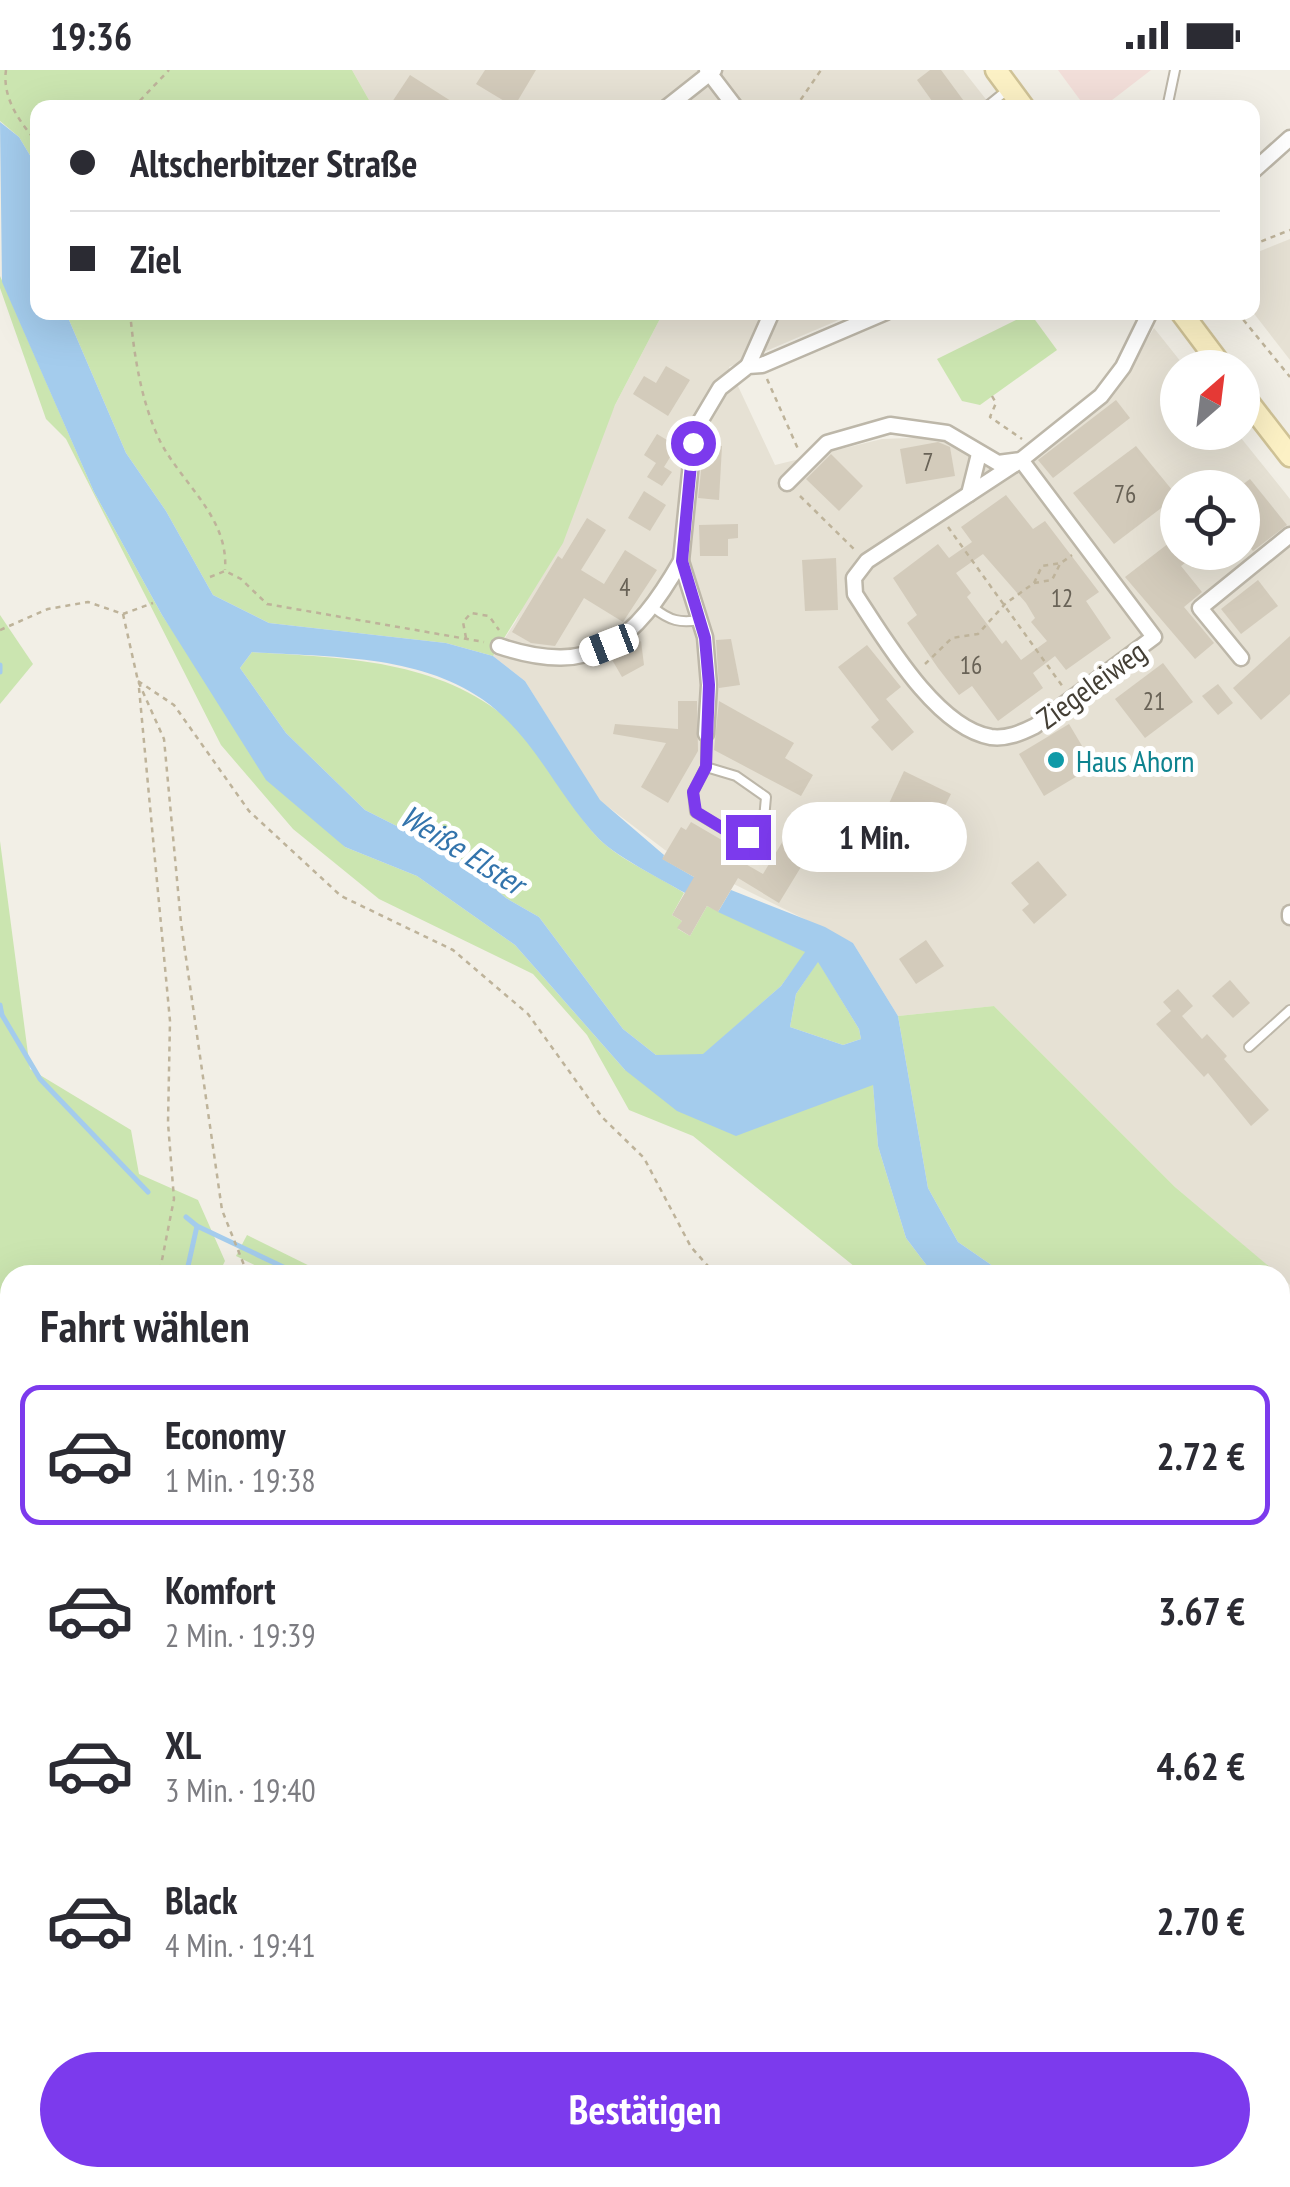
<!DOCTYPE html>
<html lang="de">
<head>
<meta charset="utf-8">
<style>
	body { margin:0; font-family:"PT Sans Narrow",sans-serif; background:#f2f2f3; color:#2b2b33; height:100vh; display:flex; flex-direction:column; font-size:38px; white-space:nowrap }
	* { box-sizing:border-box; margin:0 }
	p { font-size:32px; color:#7c7c81 }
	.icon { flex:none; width:55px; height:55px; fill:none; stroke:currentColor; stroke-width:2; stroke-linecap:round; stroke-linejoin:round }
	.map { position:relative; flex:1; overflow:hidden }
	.sheet { position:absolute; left:0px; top:1195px; width:1290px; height:922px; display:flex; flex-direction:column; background:#fff; border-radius:30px 30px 0 0; box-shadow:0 10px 40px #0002 }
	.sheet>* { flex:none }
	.top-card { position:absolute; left:30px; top:30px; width:1230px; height:220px; border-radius:20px; box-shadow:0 10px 40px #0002; display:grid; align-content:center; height:220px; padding:0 40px; background:#fff }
	.needle { width:65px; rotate:28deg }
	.tools { position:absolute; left:1160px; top:280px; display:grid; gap:20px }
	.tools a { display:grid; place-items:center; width:100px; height:100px; border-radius:50%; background:#fff; box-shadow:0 10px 40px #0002; font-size:50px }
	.end { position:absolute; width:45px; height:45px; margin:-22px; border:12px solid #7c3aed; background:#fff; box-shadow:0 0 0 5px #fff }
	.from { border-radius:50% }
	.bubble { position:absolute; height:70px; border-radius:35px; background:#fff; box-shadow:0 10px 40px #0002; font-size:32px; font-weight:700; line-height:70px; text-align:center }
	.car { position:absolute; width:30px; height:60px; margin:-30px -15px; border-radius:12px; box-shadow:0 0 8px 2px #0007; background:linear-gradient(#fff 24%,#345 0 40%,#fff 0 76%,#345 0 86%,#fff 0) }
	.top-card b { display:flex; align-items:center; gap:35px; height:95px; font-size:38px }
	.top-card b+b { border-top:2px solid #e1e1e2 }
	.top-card i { width:25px; height:25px; background:#2b2b33 }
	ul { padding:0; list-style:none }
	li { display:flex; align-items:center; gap:30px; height:140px; margin:0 20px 15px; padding:0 20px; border:5px solid transparent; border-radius:20px }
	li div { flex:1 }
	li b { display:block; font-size:38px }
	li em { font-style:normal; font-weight:700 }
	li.current { border-color:#7c3aed }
	li>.icon { width:90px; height:90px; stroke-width:1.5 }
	h2 { padding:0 40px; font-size:45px; line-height:120px }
	.cta { display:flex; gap:20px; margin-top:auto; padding:20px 40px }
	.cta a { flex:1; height:115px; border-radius:60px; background:#7c3aed; color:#fff; font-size:40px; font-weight:700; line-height:115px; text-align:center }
	.status { display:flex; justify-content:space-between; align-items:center; height:70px; padding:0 50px; background:#fff; direction:ltr }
	.status svg { height:28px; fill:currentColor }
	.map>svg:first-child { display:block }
	.residential { fill:#e6e1d4; fill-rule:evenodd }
	.medical { fill:#f2ded9 }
	.green { fill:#cbe5b0 }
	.water { fill:#a4cced; fill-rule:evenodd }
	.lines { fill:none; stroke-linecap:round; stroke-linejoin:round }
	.stream { stroke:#a4cced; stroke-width:5 }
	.building { fill:#d3cbbb; fill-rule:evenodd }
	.lane-casing { stroke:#bdb7a9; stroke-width:12 }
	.street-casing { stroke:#bdb7a9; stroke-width:19 }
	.secondary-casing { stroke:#d0c397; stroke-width:25 }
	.path { stroke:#beb39a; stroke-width:2.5; stroke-dasharray:5 5; stroke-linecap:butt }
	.lane { stroke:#fff; stroke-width:8 }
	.street { stroke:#fff; stroke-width:14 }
	.secondary { stroke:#fcf1c5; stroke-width:20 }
	.route { stroke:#7c3aed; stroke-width:12 }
	.culture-dot { fill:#0f9aa8; stroke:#fff; stroke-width:4 }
	.labels { text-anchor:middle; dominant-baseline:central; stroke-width:10; stroke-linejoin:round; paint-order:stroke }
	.number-label { font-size:25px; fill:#686256 }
	.street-label { font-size:30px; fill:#443f35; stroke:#fff }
	.culture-label { font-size:30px; fill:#0d838f; stroke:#fff; text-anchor:start }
	.water-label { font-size:32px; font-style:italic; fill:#3374ac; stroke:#fff }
</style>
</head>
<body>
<div class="status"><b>19:36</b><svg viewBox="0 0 49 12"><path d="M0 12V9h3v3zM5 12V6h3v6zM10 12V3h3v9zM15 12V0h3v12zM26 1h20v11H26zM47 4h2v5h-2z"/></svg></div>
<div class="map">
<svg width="1290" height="2117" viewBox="0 0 1290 2117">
	<rect width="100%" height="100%" fill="#f2efe6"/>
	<!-- residential -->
	<g class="residential">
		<path d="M352,0H963L992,37H373Z"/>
		<path d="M1290,169V290L1252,241L1253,184Z"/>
		<path d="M663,243H855L729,297L775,395L882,369L934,367L1011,407L1118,318L1154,258L1185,297L1178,298V362L1237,363L1290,429V1215L1175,1117L994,936L898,946L853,873L665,780L599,730L525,611L493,586L516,551L615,335ZM1178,418H1242V482H1178Z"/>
	</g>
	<!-- medical -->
	<path class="medical" d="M1058,0H1151L1103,37L1086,38Z"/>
	<!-- green -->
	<g class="green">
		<path d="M0,0H352L373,37L38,38L37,97L19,67L0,51Z"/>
		<path d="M0,206L94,422L162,545L210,617L345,777L417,806L515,875L625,1000L862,1017L873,1014L878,1076L906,1168L934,1205H865L693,1066L629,1040L587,965L533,904L379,829L293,759L221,675L66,369L46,349L0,218Z"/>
		<path d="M66,243H663L615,335L563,473L493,586L446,573L269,553L213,525L166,441L126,383Z"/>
		<path d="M1030,243L1057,280L980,335L962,331L937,289Z"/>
		<path d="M0,545L33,594L0,634Z"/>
		<path d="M252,582C346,588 446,589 518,658C551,690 568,738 600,770C622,791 658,806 684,823L672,845L682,851L678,859L690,866L707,836L806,882L781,916L703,985H656L623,959L539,847L506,828L458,787L365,740L286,663L240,598Z"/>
		<path d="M0,771L30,999L131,1060L139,1104L198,1130L225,1191L218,1205H10V1991L0,1978Z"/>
		<path d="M818,891L859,959L861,969L843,975L790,957L796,924Z"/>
		<path d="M994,936L1175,1117L1279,1205H1006L958,1172L928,1118L898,946Z"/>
		<path d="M247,1165L328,1205H275L236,1186Z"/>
		<path d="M1280,1336L1290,1339V1774L1280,1776Z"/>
		<path d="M1290,1812V2117H1213L1199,2108H1280V1815Z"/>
		<path d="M128,2108H505L509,2117H120Z"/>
	</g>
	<!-- water -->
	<g class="water">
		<path d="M0,52L19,67L37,97L38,242L66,243L126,383L166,441L213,525L269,553L446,573L493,586L525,611L600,730L664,785L663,789L706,814L697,830C671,814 619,789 599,769C556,724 535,666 482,629C418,584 327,587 252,582L240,598L286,663L365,740L458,787L506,828L539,847L623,959L656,985L703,984L781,916L805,882L718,842L731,820L825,857L853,873L898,946L928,1118L958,1172L1006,1205H934L906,1168L878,1076L873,1015L736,1066L677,1041L625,1000L515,875L417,806L345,777L266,710L162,545L94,422L2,212ZM818,892L859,959L861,969L843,975L790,957L796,924Z"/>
		<path d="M0,1979L10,1991V2100L0,2092Z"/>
		<path d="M19,2108H128L120,2117H31Z"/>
	</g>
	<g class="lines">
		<!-- stream -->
		<g class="stream">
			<path d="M0,595V602"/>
			<path d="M0,935L2,945L40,1009L148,1122"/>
			<path d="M186,1147L197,1156L186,1205"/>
			<path d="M197,1156L300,1205"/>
			<path d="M510,2108L511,2117"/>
		</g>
	</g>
	<!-- building -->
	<g class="building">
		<path d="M485,0H536L514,37L476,14Z"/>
		<path d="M930,0H941L969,38H937L917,10Z"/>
		<path d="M410,5L462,38H388Z"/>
		<path d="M666,296L690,310L668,346L633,324L644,306L656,313Z"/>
		<path d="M1116,330L1130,348L1053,408L1038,390Z"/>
		<path d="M657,364L677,376L664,397L672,402L662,416L647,407L656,393L644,385Z"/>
		<path d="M938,372L950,377L955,406L906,414L900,379Z"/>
		<path d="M704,374L722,376L719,430L698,428Z"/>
		<path d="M1136,376L1177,426L1114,474L1073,423Z"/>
		<path d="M831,384L863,416L839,441L806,409Z"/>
		<path d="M1250,409L1287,455L1253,481L1242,468V415Z"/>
		<path d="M644,421L666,435L650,461L628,448Z"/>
		<path d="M1006,425L1033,459L1045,451L1099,522L1086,531L1111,568L1066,600L1055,586L1033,603L1043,618L998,651L972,616L959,625L938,598L907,553L917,545L893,508L938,474L949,488L972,472L961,457ZM983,484L1026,533L1035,548L1031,552L1047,571L1021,590L1006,570L1002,574L967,527L971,523L956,503Z"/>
		<path d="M587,448L606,460L581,500L604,514L625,480L657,500L623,552L584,528L555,576L531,573L512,562L558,486L562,489Z"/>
		<path d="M738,454V468L728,469V486H700L699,455Z"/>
		<path d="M1178,466V482H1199L1181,496L1202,522L1184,537L1214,573L1195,589L1125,507Z"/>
		<path d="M836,488L838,540L805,541L802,490Z"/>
		<path d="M1258,510L1278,536L1241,564L1221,539Z"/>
		<path d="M1290,566V624L1261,650L1233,618Z"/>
		<path d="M731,569L740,615L719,618L716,570Z"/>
		<path d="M641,571L644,595L622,607L611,588Z"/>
		<path d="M867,575L901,617L886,629L914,662L892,681L871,657L879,650L838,597Z"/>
		<path d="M1163,593L1193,632L1145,668L1115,629Z"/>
		<path d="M1218,614L1233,633L1218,645L1202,626Z"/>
		<path d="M678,631H697L698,681L668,733L641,717L666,673L613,664L615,654L678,659Z"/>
		<path d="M719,631L794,673L785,688L813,705L801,726L714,680Z"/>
		<path d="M1069,654L1094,696L1044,726L1019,684Z"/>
		<path d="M904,701L951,724L932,762L886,740Z"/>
		<path d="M801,741L826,756L779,833L738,808L718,842L707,836L690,866L677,858L682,851L672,845L694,807L662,789L681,757L686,760L691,752L727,773L723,781L763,804Z"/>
		<path d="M1038,791L1067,825L1034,854L1022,840L1029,834L1011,813Z"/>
		<path d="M926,870L944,896L916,914L899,889Z"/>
		<path d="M1230,910L1250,933L1233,948L1212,926Z"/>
		<path d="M1178,919L1193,936L1182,946L1202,969L1207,964L1227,986L1224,989L1269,1040L1251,1056L1208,1003L1204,1007L1156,954L1171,941L1163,932Z"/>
	</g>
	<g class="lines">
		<!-- lane casing -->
		<g class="lane-casing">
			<g id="lane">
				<path d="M985,38L1006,21"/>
				<path d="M1167,38L1175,0"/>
				<path d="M654,538C670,551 680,553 700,550"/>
				<path d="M706,697L693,722L695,742L729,762L748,767L764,749L766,727L736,706L706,697V664"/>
				<path d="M1249,977L1290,940"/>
			</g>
		</g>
		<!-- street casing -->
		<g class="street-casing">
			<g id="street">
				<path d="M707,0L736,38"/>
				<path d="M666,38L714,0"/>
				<path d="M1252,102L1290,68"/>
				<path d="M748,296L772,242"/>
				<path d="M1021,390L1154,567L1035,656C1021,663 1007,669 991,667C936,658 884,568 855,524L854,508L867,491Z"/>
				<path d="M787,413L827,373L890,355L947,363L998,393L1021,390L1101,326L1123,297L1150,242"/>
				<path d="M969,424L979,384"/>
				<path d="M499,576C594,608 635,571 681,491"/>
				<path d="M1241,588L1200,538L1290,465"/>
				<path d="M706,664L709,615L705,567L681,491L693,373L698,355L720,318L748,296L762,295L886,242"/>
				<path d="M1290,843V847"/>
			</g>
		</g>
		<!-- secondary casing -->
		<g class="secondary-casing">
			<g id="secondary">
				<path d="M996,0L1024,38"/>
				<path d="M1181,242L1223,298"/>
				<path d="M1242,324L1290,386"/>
			</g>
		</g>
		<!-- path -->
		<g class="path">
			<path d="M6,0C2,28 20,53 38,73"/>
			<path d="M133,38L169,0"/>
			<path d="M795,38L821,0"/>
			<path d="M1252,175L1290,160"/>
			<path d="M130,242C134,285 141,332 160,371C182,414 229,447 225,500"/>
			<path d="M1237,242L1290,307"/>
			<path d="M767,309L798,379"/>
			<path d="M992,326L996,333L990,347L1022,369"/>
			<path d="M800,426L855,480"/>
			<path d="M948,457L1063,617"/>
			<path d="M210,507L225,501L241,509L267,534L484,572"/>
			<path d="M1034,513L1052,510L1060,494"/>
			<path d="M123,544L138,611L164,669L181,853L222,1140L248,1205"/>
			<path d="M0,560L48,539L88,532L123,544L153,533"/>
			<path d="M466,568L463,552L471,543L489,546L499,560"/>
			<path d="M925,594L952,568L978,564L1005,534L1034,513L1042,496L1061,493L1072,485"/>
			<path d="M138,611L174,635L249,741L341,826L453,880L528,944L602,1047L644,1088L691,1177L716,1205"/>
			<path d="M139,618L170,951L168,1053L174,1129L159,1205"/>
			<path d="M230,1205L245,1204"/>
			<path d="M0,1486L10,1470"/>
			<path d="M1089,2108L1096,2117"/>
		</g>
		<!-- lane -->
		<use href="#lane" class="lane"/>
		<!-- street -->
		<use href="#street" class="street"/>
		<!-- secondary -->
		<use href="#secondary" class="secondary"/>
	</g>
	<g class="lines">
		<!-- route -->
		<path class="route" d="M693,373L682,491L705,568L709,615L706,697L693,722L696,742L729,762L748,767"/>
	</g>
	<!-- markers -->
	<circle class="culture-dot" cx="1056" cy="690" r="10"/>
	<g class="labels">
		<!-- number labels -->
		<g class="number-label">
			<text x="928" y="392">7</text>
			<text x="1125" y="424">76</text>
			<text x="625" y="517">4</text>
			<text x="1062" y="528">12</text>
			<text x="971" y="595">16</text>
			<text x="1154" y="631">21</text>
		</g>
		<!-- street labels -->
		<g class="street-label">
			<text transform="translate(1091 614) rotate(-36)">Ziegeleiweg</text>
		</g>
		<!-- culture labels -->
		<g class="culture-label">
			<text x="1076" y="690">Haus Ahorn</text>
		</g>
		<!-- water labels -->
		<g class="water-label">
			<text transform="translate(463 779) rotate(32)">Weiße Elster</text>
		</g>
	</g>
</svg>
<div class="tools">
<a><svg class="needle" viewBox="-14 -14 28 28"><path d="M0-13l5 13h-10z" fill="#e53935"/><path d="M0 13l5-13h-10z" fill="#7c7c81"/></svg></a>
<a><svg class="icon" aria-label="locate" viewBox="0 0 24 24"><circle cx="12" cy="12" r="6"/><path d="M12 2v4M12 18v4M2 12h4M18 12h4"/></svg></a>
</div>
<i class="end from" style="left:693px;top:373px"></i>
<i class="end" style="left:748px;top:767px"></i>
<div class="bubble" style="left:782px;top:732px;width:185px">1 Min.</div>
<i class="car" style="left:609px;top:575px;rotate:249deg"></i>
<div class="top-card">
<b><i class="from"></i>Altscherbitzer Straße</b>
<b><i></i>Ziel</b>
</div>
<section class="sheet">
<h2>Fahrt wählen</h2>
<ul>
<li class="current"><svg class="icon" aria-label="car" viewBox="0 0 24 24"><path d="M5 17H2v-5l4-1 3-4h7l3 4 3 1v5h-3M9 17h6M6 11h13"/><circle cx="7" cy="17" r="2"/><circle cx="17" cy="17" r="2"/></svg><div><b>Economy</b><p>1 Min. · 19:38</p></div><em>2.72 €</em></li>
<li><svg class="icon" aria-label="car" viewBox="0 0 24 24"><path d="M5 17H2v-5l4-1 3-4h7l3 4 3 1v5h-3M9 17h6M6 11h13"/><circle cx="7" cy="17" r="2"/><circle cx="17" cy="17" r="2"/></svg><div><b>Komfort</b><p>2 Min. · 19:39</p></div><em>3.67 €</em></li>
<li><svg class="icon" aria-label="car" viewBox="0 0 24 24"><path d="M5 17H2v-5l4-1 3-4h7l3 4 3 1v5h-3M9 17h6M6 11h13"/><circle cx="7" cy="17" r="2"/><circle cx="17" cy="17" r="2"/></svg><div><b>XL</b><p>3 Min. · 19:40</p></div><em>4.62 €</em></li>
<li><svg class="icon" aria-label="car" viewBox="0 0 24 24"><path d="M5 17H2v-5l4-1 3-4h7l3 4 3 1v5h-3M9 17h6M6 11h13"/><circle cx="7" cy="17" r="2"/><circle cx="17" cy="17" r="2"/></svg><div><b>Black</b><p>4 Min. · 19:41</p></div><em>2.70 €</em></li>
</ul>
<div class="cta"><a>Bestätigen</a></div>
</section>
</div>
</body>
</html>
